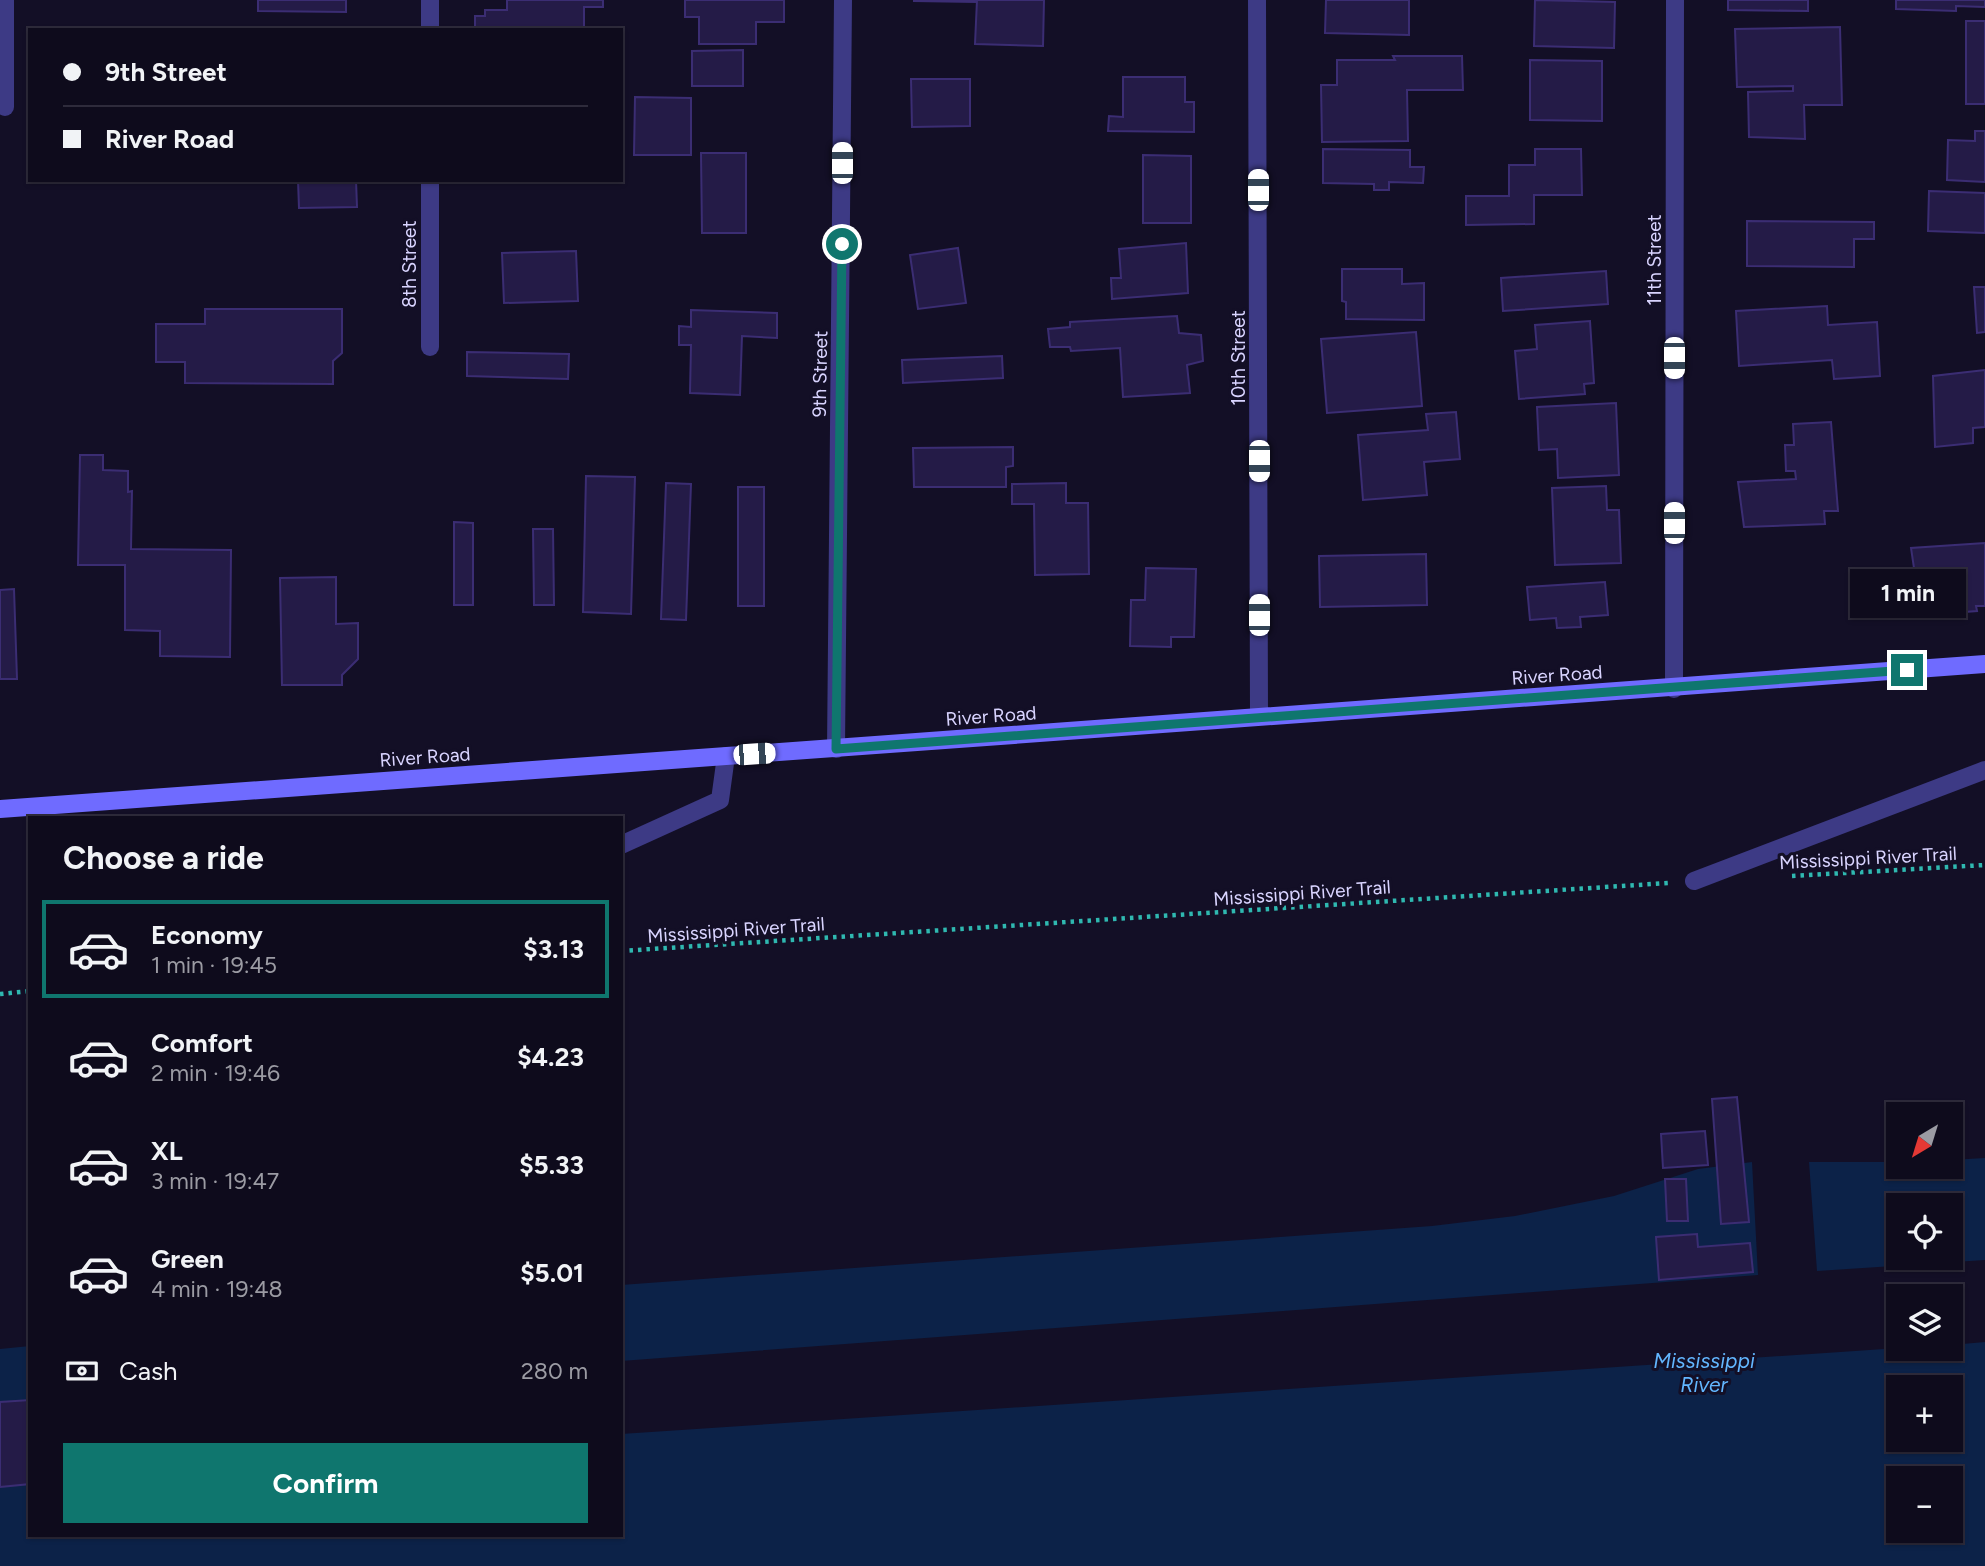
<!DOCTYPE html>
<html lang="en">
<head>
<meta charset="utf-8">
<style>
	body { margin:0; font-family:Figtree,sans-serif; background:#171425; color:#f1f3f6; height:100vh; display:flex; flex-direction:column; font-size:26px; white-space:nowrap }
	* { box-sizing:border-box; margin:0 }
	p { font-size:23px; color:#9b9ba3 }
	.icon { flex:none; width:38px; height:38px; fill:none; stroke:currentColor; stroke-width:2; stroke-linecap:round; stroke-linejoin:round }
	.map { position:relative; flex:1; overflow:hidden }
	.side { position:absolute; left:28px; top:816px; width:595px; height:721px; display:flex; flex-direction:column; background:#0e0b1c; border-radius:0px; box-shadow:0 2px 5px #0004,0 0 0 2px #2e2b3b }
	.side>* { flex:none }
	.top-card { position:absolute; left:28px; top:28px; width:595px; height:154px; border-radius:0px; box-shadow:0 2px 5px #0004,0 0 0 2px #2e2b3b; display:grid; align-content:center; height:154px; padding:0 35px; background:#0e0b1c }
	.needle { width:46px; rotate:218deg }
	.buttons { position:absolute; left:1886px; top:1102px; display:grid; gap:14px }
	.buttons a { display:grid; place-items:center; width:77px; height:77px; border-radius:0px; background:#0e0b1c; box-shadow:0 2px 5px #0004,0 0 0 2px #2e2b3b; font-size:35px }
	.end { position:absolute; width:32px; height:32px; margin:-16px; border:9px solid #0f766e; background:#fff; box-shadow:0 0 0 4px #fff }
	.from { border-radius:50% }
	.bubble { position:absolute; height:49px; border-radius:0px; background:#0e0b1c; box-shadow:0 2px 5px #0004,0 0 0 2px #2e2b3b; font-size:23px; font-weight:700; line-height:49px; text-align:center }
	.car { position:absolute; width:21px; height:42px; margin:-21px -10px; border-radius:9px; box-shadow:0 0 5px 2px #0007; background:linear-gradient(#fff 24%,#345 0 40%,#fff 0 76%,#345 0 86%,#fff 0) }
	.top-card b { display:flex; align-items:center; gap:24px; height:66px; font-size:26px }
	.top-card b+b { border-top:2px solid #2e2b3b }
	.top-card i { width:18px; height:18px; background:#f1f3f6 }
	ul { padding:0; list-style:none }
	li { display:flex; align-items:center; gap:21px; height:98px; margin:0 14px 10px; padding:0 21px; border:4px solid transparent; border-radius:0px }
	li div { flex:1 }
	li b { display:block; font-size:26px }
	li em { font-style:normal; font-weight:700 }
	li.active { border-color:#0f766e }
	li>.icon { width:63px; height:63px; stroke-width:1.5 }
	h2 { padding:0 35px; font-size:32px; line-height:84px }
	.pay { display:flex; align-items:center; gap:18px; height:77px; padding:0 35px; font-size:26px }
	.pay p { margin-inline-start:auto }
	.primary-button { display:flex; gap:14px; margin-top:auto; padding:14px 35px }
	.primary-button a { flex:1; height:80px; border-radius:0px; background:#0f766e; color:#fff; font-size:28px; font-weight:700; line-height:80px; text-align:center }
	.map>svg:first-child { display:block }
	.water { fill:#0c2248; fill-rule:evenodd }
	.pier { fill:#130f26 }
	.building { fill:#241b47; stroke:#3b2d73; stroke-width:2 }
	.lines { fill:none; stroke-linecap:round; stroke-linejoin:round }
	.path { stroke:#2fb8b0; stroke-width:4.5; stroke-dasharray:3.5 5; stroke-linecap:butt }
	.street { stroke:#3d3a85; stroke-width:18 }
	.secondary { stroke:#6f6bff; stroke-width:18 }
	.route { stroke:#0f766e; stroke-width:9 }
	.labels { text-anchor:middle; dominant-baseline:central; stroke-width:6; stroke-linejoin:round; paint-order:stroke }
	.street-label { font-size:19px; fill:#d9d4ff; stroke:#130f26 }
	.water-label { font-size:21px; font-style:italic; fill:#62b6ff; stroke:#130f26 }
</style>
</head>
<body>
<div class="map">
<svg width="1985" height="1566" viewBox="0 0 1985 1566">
	<rect width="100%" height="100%" fill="#130f26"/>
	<!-- water -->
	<path class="water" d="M1985,1158V1566H0V1349L30,1346V1535H621V1285L1432,1226L1515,1216L1614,1196L1698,1169L1752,1162H1899V1167H1951V1160ZM1899,1206H1951V1258H1899ZM1899,1297H1951V1349H1899ZM1899,1388H1951V1440H1899ZM1899,1479H1951V1531H1899Z"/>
	<!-- pier -->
	<path class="pier" d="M1752,1162H1809L1817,1271L1985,1260V1342L1951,1345V1297H1899V1348L621,1434V1361L1758,1275Z"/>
	<!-- building -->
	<g class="building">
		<path d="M258,0H346V12L258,11Z"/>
		<path d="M507,0H603V7H584V30H475V16H485V10H507Z"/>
		<path d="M685,0H784V22H756V44H699V17H685Z"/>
		<path d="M914,0H976V2L914,1Z"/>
		<path d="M977,0H1044L1043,46L975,44Z"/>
		<path d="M1326,0H1409V35L1325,33Z"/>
		<path d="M1535,0L1615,2L1614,48L1534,46Z"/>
		<path d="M1728,0H1808V11L1728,10Z"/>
		<path d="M1896,0H1985V7L1956,6V11L1896,9Z"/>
		<rect x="1966" y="21" width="19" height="83"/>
		<path d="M1840,27L1842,105H1804L1805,139L1749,137L1748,92L1793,91V86L1737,87L1735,29Z"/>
		<path d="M743,50V86H692V51Z"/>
		<path d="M1393,56H1462L1463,90H1407L1408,141L1322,142L1321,85H1337V60H1395Z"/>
		<path d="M1530,60L1602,61V121L1530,120Z"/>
		<path d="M1123,77H1185V102H1194V132L1108,131L1109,116L1123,117Z"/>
		<path d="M911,79H970V126L912,127Z"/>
		<path d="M635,97L691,98V155H634Z"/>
		<path d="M1975,131H1985V182L1947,180L1948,140L1975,141Z"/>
		<path d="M1323,149L1410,150V167H1424L1423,183L1389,182V190H1374V184L1323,183Z"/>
		<path d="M1535,149H1581L1582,195H1534V224L1466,225V196H1509V165H1535Z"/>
		<path d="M701,153H746V233H702Z"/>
		<path d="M1143,155L1191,156V223H1143Z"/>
		<path d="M298,180H356L357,207L299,208Z"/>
		<path d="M1929,191L1985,193V233L1928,231Z"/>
		<path d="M1747,221L1874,222V239H1854V267L1747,266Z"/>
		<path d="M1186,243L1188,293L1112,299L1111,278H1121L1119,249Z"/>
		<path d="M958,248L966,303L918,309L910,255Z"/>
		<path d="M576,251L578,301L504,303L502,253Z"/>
		<path d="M1342,269H1402V284L1424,283V320L1346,319V302L1342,301Z"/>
		<path d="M1606,271L1608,304L1503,311L1501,278Z"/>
		<path d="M1974,287H1985V332L1977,333Z"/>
		<path d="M1827,306L1828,325L1877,322L1880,376L1834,379L1832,360L1739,366L1736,311Z"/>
		<path d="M205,309H342V353L333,361V384L185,383V362H156V324H205Z"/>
		<path d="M691,310L777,313V338L742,336L740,395L690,393L691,345H679V326L691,327Z"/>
		<path d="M1177,316L1179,333L1201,335L1203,361L1187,365L1190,393L1123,397L1120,348L1071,351L1070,347H1050L1048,329L1070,327V322Z"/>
		<path d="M1590,321L1594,383L1584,384L1585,394L1519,399L1515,351L1537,349L1535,325Z"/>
		<path d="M1416,332L1422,406L1327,413L1321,339Z"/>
		<path d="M467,352L569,354L568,379L467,376Z"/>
		<path d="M1002,356L1003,378L903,383L902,360Z"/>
		<path d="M1985,370V427L1973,428V443L1935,447L1933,376Z"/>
		<path d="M1616,403L1619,475L1558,478L1557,449L1539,450L1537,407Z"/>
		<path d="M1456,412L1460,459L1424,462L1427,495L1363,500L1358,435L1428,430L1426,414Z"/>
		<path d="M1831,422L1838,511H1824L1825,524L1744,527L1738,482L1796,479L1795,471H1786L1785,445H1794L1793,424Z"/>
		<path d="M1013,447V466L1006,467V487H914L913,448Z"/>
		<path d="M80,455H103V470L128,471V492L132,491L131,549L231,550L230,657L160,656V631L125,630V565H78Z"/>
		<path d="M586,476L635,477L631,614L583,612Z"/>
		<path d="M666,483L691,484L686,620L661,619Z"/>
		<path d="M1066,483V503H1088L1089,574L1035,575L1034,504H1012V484Z"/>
		<path d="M1606,486L1607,510H1619L1621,563L1555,565L1552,488Z"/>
		<rect x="738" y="487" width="26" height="119"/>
		<path d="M454,522L473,523V605H454Z"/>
		<path d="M533,529H553L554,605H534Z"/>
		<path d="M1985,543V606H1976L1977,611L1911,616L1906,568H1914L1911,548Z"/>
		<path d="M1426,554L1427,605L1320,607L1319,556Z"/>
		<path d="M1146,568L1196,569L1194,637H1171V647L1130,646L1131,600H1145Z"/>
		<path d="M336,577V624L358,623V659L342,675V685H282L280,578Z"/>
		<path d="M1605,582L1608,615L1580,617L1581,627L1557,628L1556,618L1530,620L1527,587Z"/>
		<path d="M14,589L17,679H0V590Z"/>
		<path d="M1737,1097L1749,1222L1721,1224L1712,1099Z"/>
		<path d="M1705,1131L1708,1165L1663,1168L1661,1134Z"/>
		<path d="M1665,1179H1686L1688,1221H1667Z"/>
		<path d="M1697,1234L1698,1247L1750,1243L1753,1272L1659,1280L1656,1237Z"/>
		<path d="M30,1400V1484L0,1487V1402Z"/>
	</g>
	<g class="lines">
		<!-- path -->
		<g class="path">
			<path d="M1792,876L1985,865"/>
			<path d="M621,951L1668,883"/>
			<path d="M0,994L30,991"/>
		</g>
		<!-- street -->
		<g class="street">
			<path d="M1257,0L1259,716"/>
			<path d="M430,30V0"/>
			<path d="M5,107V0"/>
			<path d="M430,347V180"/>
			<path d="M1674,689L1675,0"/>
			<path d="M836,749L843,0"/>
			<path d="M621,845L720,800L726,756"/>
			<path d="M1694,881L1985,770"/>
		</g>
		<!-- secondary -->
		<path class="secondary" d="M0,809L1985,664"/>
	</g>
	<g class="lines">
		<!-- route -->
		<path class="route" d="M842,244L836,749L1907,670"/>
	</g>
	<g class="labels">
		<!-- street labels -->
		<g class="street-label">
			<text transform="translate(1654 260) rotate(-90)">11th Street</text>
			<text transform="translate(409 264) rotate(-90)">8th Street</text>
			<text transform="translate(1238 358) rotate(-90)">10th Street</text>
			<text transform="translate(820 374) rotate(-89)">9th Street</text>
			<text transform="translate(1557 675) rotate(-4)">River Road</text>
			<text transform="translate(991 716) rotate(-4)">River Road</text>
			<text transform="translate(425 757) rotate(-4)">River Road</text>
			<text transform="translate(1868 858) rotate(-3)">Mississippi River Trail</text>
			<text transform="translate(1302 893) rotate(-4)">Mississippi River Trail</text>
			<text transform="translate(736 930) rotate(-4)">Mississippi River Trail</text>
		</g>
		<!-- water labels -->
		<g class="water-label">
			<text x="1704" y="1360">Mississippi<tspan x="1704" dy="24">River</tspan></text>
		</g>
	</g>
</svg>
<div class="buttons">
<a><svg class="needle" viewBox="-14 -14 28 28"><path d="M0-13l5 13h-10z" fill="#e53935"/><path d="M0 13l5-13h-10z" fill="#9b9ba3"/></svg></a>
<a><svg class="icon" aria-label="locate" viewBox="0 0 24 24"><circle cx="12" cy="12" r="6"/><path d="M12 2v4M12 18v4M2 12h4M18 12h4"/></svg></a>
<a><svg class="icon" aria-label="layers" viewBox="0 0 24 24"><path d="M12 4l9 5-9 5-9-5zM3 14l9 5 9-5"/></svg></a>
<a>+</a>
<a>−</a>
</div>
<i class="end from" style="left:842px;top:244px"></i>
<i class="end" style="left:1907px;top:670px"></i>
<div class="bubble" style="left:1850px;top:569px;width:116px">1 min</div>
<i class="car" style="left:842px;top:163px;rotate:0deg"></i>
<i class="car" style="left:1258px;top:190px;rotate:0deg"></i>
<i class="car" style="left:1674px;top:358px;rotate:180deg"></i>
<i class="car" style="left:1259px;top:461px;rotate:180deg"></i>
<i class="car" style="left:1674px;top:523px;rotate:0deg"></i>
<i class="car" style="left:1259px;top:615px;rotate:0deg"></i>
<i class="car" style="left:754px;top:754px;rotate:86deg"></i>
<div class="top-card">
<b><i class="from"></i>9th Street</b>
<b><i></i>River Road</b>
</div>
<section class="side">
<h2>Choose a ride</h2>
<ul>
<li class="active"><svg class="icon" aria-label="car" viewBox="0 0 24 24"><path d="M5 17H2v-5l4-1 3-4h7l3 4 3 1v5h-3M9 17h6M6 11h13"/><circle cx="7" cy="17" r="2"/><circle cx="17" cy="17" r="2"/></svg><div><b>Economy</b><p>1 min · 19:45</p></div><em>$3.13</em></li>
<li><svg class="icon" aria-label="car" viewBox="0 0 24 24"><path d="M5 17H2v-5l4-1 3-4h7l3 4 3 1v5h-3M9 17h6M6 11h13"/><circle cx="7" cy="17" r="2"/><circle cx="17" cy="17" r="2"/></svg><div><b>Comfort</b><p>2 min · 19:46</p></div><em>$4.23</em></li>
<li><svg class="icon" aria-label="car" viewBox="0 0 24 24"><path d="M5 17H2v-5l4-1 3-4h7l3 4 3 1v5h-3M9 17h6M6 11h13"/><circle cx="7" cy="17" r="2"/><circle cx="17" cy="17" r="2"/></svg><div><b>XL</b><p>3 min · 19:47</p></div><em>$5.33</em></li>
<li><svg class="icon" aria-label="car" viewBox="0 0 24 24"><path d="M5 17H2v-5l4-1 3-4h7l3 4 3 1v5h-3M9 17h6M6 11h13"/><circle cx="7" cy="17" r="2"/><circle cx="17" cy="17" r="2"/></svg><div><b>Green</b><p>4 min · 19:48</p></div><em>$5.01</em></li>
</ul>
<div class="pay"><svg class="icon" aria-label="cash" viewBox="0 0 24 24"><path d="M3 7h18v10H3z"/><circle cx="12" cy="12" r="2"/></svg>Cash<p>280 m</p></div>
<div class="primary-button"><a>Confirm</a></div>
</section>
</div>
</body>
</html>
